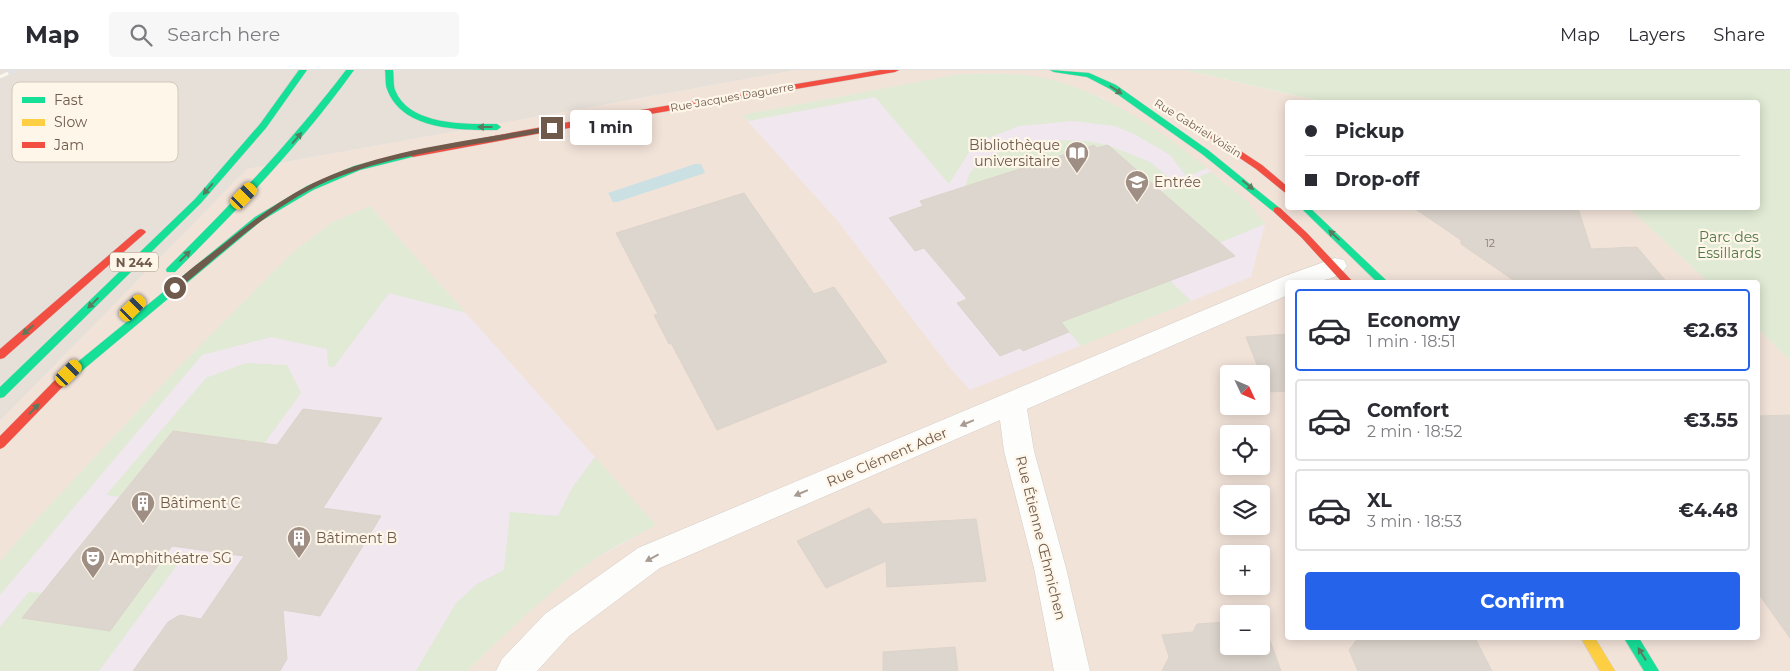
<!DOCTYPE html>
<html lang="en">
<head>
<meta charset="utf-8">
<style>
	body { margin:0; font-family:Montserrat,sans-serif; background:#f7f7f7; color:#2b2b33; height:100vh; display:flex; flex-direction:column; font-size:19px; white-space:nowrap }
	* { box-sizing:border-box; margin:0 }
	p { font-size:16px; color:#7c7c81 }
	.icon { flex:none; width:28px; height:28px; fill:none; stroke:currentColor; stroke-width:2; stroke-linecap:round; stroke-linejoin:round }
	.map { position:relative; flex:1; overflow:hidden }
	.drawer { position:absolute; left:1285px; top:210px; width:475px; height:360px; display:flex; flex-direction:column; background:#fff; border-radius:5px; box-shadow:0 2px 12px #0003 }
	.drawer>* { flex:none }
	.hud { position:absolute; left:1285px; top:30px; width:475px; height:110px; border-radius:5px; box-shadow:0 2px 12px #0003; display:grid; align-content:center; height:110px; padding:0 20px; background:#fff }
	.needle { width:32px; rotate:134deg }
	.fabs { position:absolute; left:1220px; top:295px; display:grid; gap:10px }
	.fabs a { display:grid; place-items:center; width:50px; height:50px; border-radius:5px; background:#fff; box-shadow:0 2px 12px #0003; font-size:25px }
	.end { position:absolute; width:22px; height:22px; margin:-11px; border:6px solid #6f5a4c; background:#fff; box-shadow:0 0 0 2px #fff }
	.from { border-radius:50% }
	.bubble { position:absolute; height:35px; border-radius:5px; background:#fff; box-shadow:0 2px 12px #0003; font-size:16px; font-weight:700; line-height:35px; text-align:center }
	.car { position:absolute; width:15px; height:30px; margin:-15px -8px; border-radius:6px; box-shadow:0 0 4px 1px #0007; background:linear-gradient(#f5c518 24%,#345 0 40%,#f5c518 0 76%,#345 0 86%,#f5c518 0) }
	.hud b { display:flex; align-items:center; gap:18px; height:48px; font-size:19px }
	.hud b+b { border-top:1px solid #e1e1e2 }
	.hud i { width:12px; height:12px; background:#2b2b33 }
	ul { padding:9px 0 0; list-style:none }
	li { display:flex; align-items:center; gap:15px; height:82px; margin:0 10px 8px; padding:0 10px; border:2px solid #e1e1e2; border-radius:5px }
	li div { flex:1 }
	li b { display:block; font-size:19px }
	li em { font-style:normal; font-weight:700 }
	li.on { border-color:#2563eb }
	li>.icon { width:45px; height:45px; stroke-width:1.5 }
	.cta { display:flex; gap:10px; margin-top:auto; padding:10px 20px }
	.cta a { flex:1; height:58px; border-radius:5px; background:#2563eb; color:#fff; font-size:20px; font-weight:700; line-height:58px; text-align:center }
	header { display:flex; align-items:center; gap:30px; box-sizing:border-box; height:70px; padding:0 25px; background:#fff; border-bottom:1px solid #e1e1e2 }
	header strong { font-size:24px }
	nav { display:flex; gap:28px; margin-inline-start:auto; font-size:18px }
	.search { width:350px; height:45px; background:#f7f7f7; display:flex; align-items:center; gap:12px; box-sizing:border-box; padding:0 18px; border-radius:5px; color:#7c7c81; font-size:19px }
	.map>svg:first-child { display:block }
	.commercial { fill:#f2e3d9; fill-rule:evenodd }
	.industrial { fill:#e6e0d9 }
	.education { fill:#f1e7ef }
	.green { fill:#e0ead4 }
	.water { fill:#cbe0e3 }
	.building { fill:#ddd6ce; stroke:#dcd4cb }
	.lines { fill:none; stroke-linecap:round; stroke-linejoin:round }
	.street-casing { stroke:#d3cdc7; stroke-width:1 }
	.fast-casing { stroke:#d3ccc6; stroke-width:1 }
	.slow-casing { stroke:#d3ccc6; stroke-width:1 }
	.jam-casing { stroke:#d3ccc6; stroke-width:1 }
	.street { fill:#fdfdfc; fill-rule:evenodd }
	.fast { fill:#16e098; fill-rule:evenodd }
	.slow { fill:#ffcf43; fill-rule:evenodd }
	.jam { fill:#f24e42; fill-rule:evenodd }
	.rail-casing { stroke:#e3e1e3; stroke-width:5 }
	.rail { stroke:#fdf6e9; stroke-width:3; stroke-dasharray:9; stroke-linecap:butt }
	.oneway { fill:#597c5f }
	.oneway2 { fill:#a89b92 }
	.route { fill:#6f5a4c }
	.labels { text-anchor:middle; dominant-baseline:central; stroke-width:4.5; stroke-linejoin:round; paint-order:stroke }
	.far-street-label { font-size:11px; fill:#6f5a4c; stroke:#fdf6e9 }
	.number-label { font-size:11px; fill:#8d7c6f }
	.shield { fill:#fdf6e9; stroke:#9a897b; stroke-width:1 }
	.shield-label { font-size:12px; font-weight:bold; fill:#6f5a4c }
	.poi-label { font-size:14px; fill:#6f5a4c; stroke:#fdf6e9; text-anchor:start }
	.park-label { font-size:14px; fill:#547948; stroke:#fdf6e9 }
	.street-label { font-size:14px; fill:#6f5a4c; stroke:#fdf6e9 }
	.key { fill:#fdf6e9; stroke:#d2c7ba; stroke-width:1 }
	.key-label { font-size:14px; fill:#6f5a4c }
</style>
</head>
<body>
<header>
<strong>Map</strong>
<div class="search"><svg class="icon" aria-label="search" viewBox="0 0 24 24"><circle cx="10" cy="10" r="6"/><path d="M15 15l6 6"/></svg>Search here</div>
<nav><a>Map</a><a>Layers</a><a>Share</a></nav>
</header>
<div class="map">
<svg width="1790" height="601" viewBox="0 0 1790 601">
	<rect width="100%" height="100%" fill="#f4f0e8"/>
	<!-- commercial -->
	<path class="commercial" d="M796,0H1185L1323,32H1288V138H1629L1708,212H1288V568H1758V259L1790,290V601H0V351L247,99ZM1229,304H1261V336H1229ZM1229,364H1261V396H1229ZM1229,424H1261V456H1229ZM1229,484H1261V516H1229ZM1229,544H1261V576H1229Z"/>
	<!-- industrial -->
	<path class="industrial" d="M0,0H796L247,99L0,351Z"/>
	<!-- education -->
	<g class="education">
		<path d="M960,4L1026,5L1065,14L1101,27L1151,58L1198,91L1248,132L1265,154L1251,207L970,320L950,298L836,149L742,45Z"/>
		<path d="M370,136L656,455L593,490L549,524L505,563L467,601H0V491L36,450L177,299L292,183L331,153Z"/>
	</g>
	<!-- green -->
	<g class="green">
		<path d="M1185,0H1790V290L1758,259V212H1708L1629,138H1758V32H1324Z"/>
		<path d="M960,4C981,4 1004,3 1025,5C1091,12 1157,57 1207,98L1187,107L1170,85L1134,64L1115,56L1073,51L1019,56L988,68L969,82L949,114L875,27L748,51L742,45Z"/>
		<path d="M1050,70L1087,71L1108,75L1150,92L1173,111L1159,106L1162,115L1145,121L965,117C967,112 968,105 971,102C988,80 1024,74 1050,70Z"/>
		<path d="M1211,102L1248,132L1265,154L1219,173L1168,127L1155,131L1150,126Z"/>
		<path d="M370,136L466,243L389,223L334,297L328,296L327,279L271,267L202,285L0,525V491L36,450L177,299L292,183L331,153Z"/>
		<path d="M1169,210L1191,231L1081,276L1061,252Z"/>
		<path d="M246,293L287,295L301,323L241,405L120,427L106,425L206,308Z"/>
		<path d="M595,387L656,455C635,467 612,477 592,491C547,523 507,562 467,601H416L456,533L477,514L504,500L510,442L558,446L572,418Z"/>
		<path d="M163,489L180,491L99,601H0V557L29,522L42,523L22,548L110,561Z"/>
	</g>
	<!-- water -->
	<path class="water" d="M695,94H701L705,103L617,132H613L608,123Z"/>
	<!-- building -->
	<g class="building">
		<path d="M1094,75L1097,78L1108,75L1235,186L1061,252L1069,262L1023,281L1020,278L1000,286L957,233L967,229L924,178L915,181L889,148L923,136L920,131Z"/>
		<path d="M744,123L814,224L834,217L887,292L717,360L671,273L669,274L654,245L658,244L616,163Z"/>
		<path d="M1414,138H1578L1591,179L1637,177L1665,210L1628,211L1630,212H1516L1461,174V170Z"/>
		<path d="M1288,264V321L1268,322L1246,267Z"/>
		<path d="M303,339L382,348L323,438L381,446L320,546L283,540L287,589L280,601H133L168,552L180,545L201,549L244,486L172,476L110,561L22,548L173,361L277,375Z"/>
		<path d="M1790,345V568L1758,523V346Z"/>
		<path d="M869,438L883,454L976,449L986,511L887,517L886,491L826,518L797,471Z"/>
		<path d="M1228,552L1229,576H1261V558L1265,557L1281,601H1162L1169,587L1162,565L1193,562L1197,554Z"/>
		<path d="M1358,568H1475L1492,601H1358L1349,580Z"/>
		<path d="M955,577L958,601H883V582Z"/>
	</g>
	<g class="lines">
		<!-- street casing -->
		<g class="street-casing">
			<path id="street" d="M1335,188L1344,190L1347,196C1336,214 1306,212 1288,212V225L1027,339L1034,381L1066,498L1090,601H1054L1034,498L1004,381L1000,350L660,498L569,566L537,601H496L502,589L545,544L638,478L1285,206Z"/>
		</g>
		<!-- fast casing -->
		<g class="fast-casing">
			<g id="fast">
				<path d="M299,0H307L266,58L201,133L4,327L0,328V317L195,129L260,54Z"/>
				<path d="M346,0H354C301,74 238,139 175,202H167L166,200L167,198C231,135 292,71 346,0Z"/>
				<path d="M385,0H393C394,6 393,14 395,20C409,56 466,54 497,54L501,57L497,60C461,60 402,61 387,19C385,14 386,6 385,0Z"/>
				<path d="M1050,0L1089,3L1116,15L1208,80L1282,140L1277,143L1274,142L1202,84L1110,19L1087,7L1054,2Z"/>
				<path d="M413,81L418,84L416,86L360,100L313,120L261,151L60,319H52L50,316L52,313L255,147L307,116L354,96Z"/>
				<path d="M1301,138H1310L1388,212H1377Z"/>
				<path d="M1624,568H1639L1659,601H1644Z"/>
			</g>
		</g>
		<!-- slow casing -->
		<g class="slow-casing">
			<path id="slow" d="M1581,568H1595L1615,601H1600Z"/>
		</g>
		<!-- jam casing -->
		<g class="jam-casing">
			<g id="jam">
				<path d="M880,0H899L895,2L569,58L413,87L408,84L413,81L569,52Z"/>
				<path d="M1213,63L1262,95L1288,117V125L1256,99L1210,68L1209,66Z"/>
				<path d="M1277,137L1280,138L1307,163L1353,212H1342L1301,167L1274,142V138Z"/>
				<path d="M141,159L144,160L146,162L144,164L4,288L0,289V279L138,160Z"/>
				<path d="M69,299L75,303L73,306L4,377L0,379V366L65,300Z"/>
			</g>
		</g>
		<!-- street -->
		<use href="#street" class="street"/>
		<!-- fast -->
		<use href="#fast" class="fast"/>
		<!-- slow -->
		<use href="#slow" class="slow"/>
		<!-- jam -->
		<use href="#jam" class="jam"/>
		<!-- rail casing -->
		<g class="rail-casing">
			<path id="rail" d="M0,7L15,0"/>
		</g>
		<!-- rail -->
		<use href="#rail" class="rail"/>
	</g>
	<!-- one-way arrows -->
	<defs><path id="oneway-solid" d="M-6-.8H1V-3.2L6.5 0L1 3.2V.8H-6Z" transform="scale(1.25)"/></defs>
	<g class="oneway">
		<use href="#oneway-solid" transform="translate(1116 20) rotate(34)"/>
		<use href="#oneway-solid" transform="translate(485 57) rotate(180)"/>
		<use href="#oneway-solid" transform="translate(297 68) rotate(-49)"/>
		<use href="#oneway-solid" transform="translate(1248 115) rotate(40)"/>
		<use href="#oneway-solid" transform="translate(208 119) rotate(131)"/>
		<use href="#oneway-solid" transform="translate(1334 165) rotate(-137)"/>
		<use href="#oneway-solid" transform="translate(185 186) rotate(-45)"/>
		<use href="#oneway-solid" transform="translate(93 233) rotate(136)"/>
		<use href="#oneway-solid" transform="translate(28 260) rotate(139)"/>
		<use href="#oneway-solid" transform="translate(34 339) rotate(-46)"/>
		<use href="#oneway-solid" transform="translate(1642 584) rotate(-122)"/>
	</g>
	<g class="oneway2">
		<use href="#oneway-solid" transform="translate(967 353) rotate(157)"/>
		<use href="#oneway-solid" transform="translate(801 423) rotate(157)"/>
		<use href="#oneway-solid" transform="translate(652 488) rotate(152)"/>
	</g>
	<!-- route -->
	<path class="route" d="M552,56L555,58L554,60C478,76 400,81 328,111C271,136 225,181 177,220L171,218C184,202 205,189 221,176C252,151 284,126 322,109C390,78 477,70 552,56Z"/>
	<!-- icons -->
	<defs>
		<g id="library-pin" transform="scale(1.25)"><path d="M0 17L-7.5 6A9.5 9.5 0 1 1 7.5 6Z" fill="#9e8e83" stroke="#fdf6e9"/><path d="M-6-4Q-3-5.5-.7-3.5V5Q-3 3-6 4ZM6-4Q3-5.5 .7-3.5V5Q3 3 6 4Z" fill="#fff"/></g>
		<g id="university-pin" transform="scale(1.25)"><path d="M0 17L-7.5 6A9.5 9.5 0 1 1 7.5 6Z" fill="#9e8e83" stroke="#fdf6e9"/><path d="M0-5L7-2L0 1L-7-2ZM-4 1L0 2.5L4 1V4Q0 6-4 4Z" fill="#fff"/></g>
		<g id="building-pin" transform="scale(1.25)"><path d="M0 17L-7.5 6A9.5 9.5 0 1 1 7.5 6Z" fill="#9e8e83" stroke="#fdf6e9"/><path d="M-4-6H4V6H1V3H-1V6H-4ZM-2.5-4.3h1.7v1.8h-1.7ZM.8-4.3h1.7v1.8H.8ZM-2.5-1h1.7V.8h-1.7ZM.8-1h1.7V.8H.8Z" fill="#fff"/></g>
		<g id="theatre-pin" transform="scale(1.25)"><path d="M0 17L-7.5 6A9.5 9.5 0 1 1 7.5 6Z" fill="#9e8e83" stroke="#fdf6e9"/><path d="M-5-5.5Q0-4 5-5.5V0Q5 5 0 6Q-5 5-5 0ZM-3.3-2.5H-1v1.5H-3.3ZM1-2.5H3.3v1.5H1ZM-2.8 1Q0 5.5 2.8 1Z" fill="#fff"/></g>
	</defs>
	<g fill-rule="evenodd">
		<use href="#library-pin" x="1077" y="83"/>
		<use href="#university-pin" x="1137" y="112"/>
		<use href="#building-pin" x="143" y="433"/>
		<use href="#building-pin" x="299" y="468"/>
		<use href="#theatre-pin" x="93" y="488"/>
	</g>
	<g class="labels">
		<!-- far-street labels -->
		<g class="far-street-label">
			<text transform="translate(732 27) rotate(-10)">Rue Jacques Daguerre</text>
			<text transform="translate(1198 58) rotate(32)">Rue Gabriel Voisin</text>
		</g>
		<!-- number labels -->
		<g class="number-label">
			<text x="1490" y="173">12</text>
		</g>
		<!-- shield labels -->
		<rect class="shield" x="110" y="182.5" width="48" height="19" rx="4"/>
		<g class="shield-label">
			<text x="134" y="192">N 244</text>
		</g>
		<!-- poi labels -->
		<g class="poi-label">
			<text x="1060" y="75" text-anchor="end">Bibliothèque<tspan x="1060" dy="16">universitaire</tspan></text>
			<text x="1154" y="112">Entrée</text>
			<text x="160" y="433">Bâtiment C</text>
			<text x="316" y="468">Bâtiment B</text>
			<text x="110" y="488">Amphithéatre SG</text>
		</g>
		<!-- park labels -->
		<g class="park-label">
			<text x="1729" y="167">Parc des<tspan x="1729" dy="16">Essillards</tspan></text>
		</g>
		<!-- street labels -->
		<g class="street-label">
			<text transform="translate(887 387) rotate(-23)">Rue Clément Ader</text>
			<text transform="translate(1041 468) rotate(76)">Rue Étienne Œhmichen</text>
		</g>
	</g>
	<!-- legend -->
	<rect x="12" y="12" width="166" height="80" rx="8" class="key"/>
	<rect x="22" y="27" width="23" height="6" fill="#16e098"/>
	<rect x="22" y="49" width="23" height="7" fill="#ffcf43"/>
	<rect x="22" y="72" width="23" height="6" fill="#f24e42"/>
	<g class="key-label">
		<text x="54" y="35">Fast</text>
		<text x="54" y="57">Slow</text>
		<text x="54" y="80">Jam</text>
	</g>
</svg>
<div class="fabs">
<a><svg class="needle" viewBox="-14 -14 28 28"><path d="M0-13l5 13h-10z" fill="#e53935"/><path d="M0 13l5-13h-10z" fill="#7c7c81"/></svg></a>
<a><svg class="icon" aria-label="locate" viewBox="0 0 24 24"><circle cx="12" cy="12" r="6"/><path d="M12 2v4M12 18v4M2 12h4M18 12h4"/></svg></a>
<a><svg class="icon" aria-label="layers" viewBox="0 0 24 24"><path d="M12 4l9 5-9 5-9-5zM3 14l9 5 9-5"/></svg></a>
<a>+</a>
<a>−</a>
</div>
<i class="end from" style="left:175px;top:218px"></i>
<i class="end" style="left:552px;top:58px"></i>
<div class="bubble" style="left:570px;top:40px;width:82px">1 min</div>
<i class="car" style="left:244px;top:126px;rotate:44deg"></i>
<i class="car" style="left:133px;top:238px;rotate:45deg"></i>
<i class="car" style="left:69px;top:303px;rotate:45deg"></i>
<div class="hud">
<b><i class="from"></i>Pickup</b>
<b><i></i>Drop-off</b>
</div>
<section class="drawer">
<ul>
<li class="on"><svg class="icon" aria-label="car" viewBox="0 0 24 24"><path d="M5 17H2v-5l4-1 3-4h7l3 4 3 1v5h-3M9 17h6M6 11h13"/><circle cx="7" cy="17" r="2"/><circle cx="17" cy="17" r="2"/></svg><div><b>Economy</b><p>1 min · 18:51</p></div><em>€2.63</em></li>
<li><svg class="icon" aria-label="car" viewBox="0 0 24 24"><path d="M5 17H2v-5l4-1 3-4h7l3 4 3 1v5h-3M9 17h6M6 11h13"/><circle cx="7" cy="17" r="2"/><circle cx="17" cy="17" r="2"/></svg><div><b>Comfort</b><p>2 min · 18:52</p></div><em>€3.55</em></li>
<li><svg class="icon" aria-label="car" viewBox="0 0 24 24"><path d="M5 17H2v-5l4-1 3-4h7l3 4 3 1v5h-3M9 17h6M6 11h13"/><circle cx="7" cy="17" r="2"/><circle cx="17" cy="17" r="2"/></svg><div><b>XL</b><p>3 min · 18:53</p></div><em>€4.48</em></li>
</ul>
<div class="cta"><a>Confirm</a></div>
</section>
</div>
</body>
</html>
